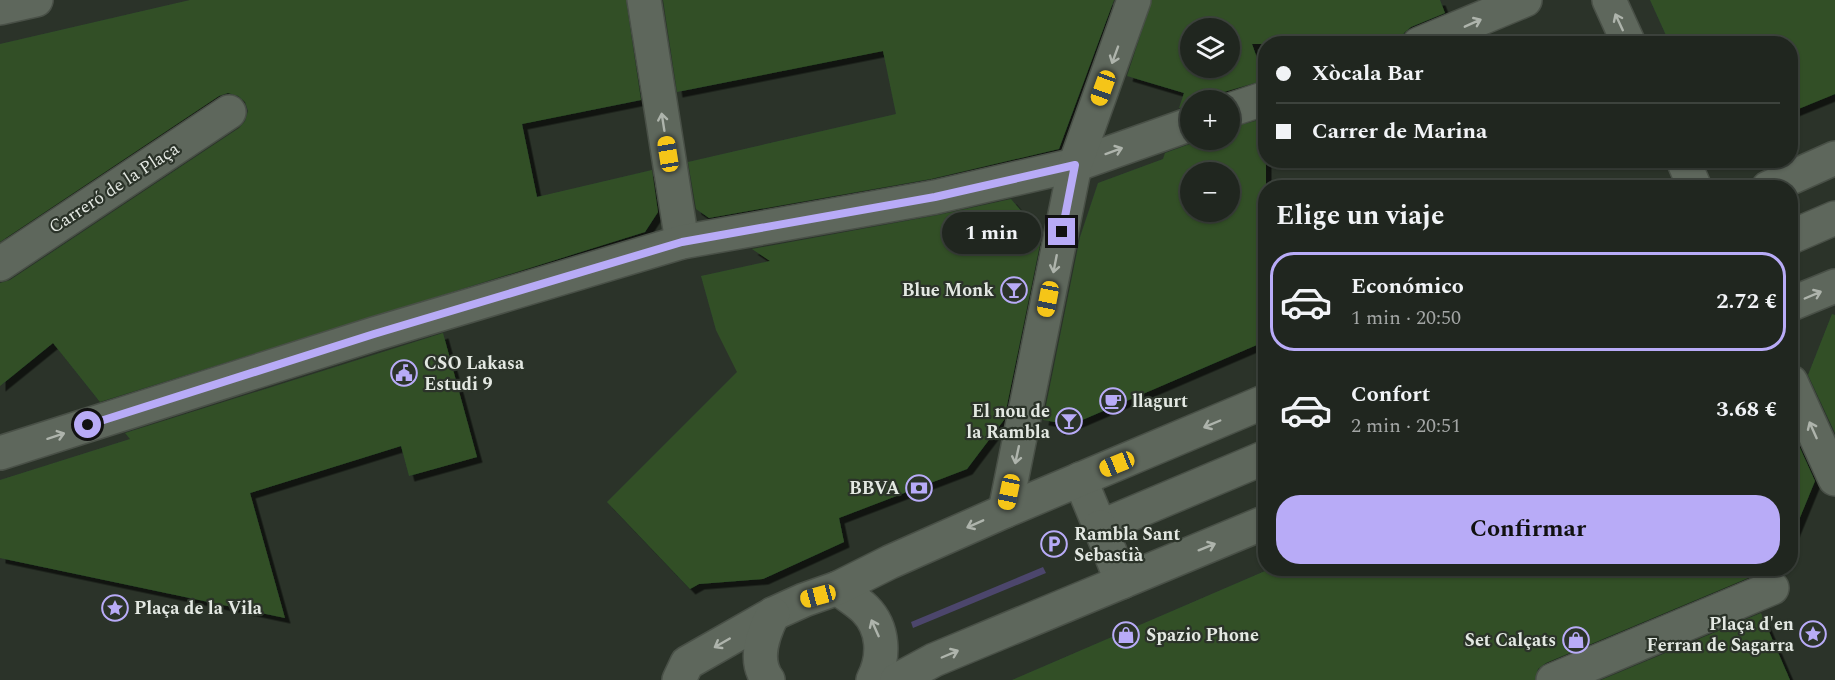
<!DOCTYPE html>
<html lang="es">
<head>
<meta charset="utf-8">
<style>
	body { margin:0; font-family:Spectral,serif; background:#2d322c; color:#f1f3f6; height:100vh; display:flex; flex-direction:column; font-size:22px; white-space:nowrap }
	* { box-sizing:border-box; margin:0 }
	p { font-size:20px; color:#a2a5a4 }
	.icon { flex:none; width:33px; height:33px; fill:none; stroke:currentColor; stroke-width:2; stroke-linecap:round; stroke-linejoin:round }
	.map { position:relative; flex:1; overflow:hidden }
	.details { position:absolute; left:1258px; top:180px; width:540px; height:396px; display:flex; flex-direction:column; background:#20261f; border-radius:24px; box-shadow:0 2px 4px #0004,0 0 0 2px #3d433d }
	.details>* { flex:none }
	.top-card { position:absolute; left:1258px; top:36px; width:540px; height:132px; border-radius:24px; box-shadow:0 2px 4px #0004,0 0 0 2px #3d433d; display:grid; align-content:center; height:132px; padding:0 18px; background:#20261f }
	.buttons { position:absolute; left:1180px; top:18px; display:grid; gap:12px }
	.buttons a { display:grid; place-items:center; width:60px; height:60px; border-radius:50%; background:#20261f; box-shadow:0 2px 4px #0004,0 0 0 2px #3d433d; font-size:30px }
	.end { position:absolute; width:27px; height:27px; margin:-14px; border:8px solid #b8abf7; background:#111; box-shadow:0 0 0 3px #111 }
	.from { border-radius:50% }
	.bubble { position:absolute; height:42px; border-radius:21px; background:#20261f; box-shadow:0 2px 4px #0004,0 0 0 2px #3d433d; font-size:20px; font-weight:700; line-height:42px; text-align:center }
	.car { position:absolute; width:18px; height:36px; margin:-18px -9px; border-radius:8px; box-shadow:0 0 4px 2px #0007; background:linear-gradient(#f5c518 24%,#345 0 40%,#f5c518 0 76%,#345 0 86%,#f5c518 0) }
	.top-card b { display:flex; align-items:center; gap:21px; height:57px; font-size:22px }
	.top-card b+b { border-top:2px solid #3d433d }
	.top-card i { width:15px; height:15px; background:#f1f3f6 }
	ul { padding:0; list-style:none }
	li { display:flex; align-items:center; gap:18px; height:99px; margin:0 12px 9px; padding:0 6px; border:3px solid transparent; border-radius:24px }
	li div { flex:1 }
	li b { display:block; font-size:22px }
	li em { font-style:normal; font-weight:700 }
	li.on { border-color:#b8abf7 }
	li>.icon { width:54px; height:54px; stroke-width:1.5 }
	h2 { padding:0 18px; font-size:27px; line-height:72px }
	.button { display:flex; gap:12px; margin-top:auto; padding:12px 18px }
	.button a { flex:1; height:69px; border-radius:24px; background:#b8abf7; color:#111; font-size:24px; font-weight:700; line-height:69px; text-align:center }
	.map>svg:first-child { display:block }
	.green { fill:#4c466c }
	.building { fill:#305028; fill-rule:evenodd; filter:url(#shadow) }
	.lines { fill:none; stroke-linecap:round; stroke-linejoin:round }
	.pedestrian-casing { stroke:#495047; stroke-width:36 }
	.minor-casing { stroke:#495047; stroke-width:36 }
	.tertiary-casing { stroke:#495047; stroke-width:36 }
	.pedestrian { stroke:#5e675c; stroke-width:33 }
	.minor { stroke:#5e675c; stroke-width:33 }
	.tertiary { stroke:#5e675c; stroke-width:33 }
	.oneway { stroke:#aeb4ac }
	.route { stroke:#b8abf7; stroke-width:8 }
	.labels { text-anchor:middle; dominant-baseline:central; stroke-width:4.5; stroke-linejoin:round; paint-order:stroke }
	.street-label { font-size:18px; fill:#e3e8e2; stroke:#2b3329 }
	.poi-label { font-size:18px; font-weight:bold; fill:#e3e8e2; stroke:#2b3329; text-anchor:end }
</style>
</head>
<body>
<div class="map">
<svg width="1835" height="680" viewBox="0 0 1835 680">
	<defs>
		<filter id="shadow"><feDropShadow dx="5.5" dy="5.5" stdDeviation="0" flood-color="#0009"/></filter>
	</defs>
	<rect width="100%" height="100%" fill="#2b3329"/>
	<!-- green -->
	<path class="green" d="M1043,567L1046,573L913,628L911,622Z"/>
	<!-- building -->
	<g class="building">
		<path d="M190,0H626L641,100L522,124L537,197L652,170L658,212L645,232L100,402L53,343L0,386V283L10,280L239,128L245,121L248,111L245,102L238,96L228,93L219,96L0,242V44Z"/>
		<path d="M663,0H1114L1059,149L931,179L709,218L696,209L688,162L896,114L883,51L677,92Z"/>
		<path d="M1152,0H1440L1445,13L1411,27L1404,33L1401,44H1252L1265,80L1224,92L1214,100H1191V106L1179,108L1184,93L1127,76ZM1191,28H1230V68H1191Z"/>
		<path d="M1650,0H1835V94L1791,112V44H1670Z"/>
		<path d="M1266,118V341L1059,430L1055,422L1043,420L1080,237L1098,183L1163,159L1165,153L1201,140H1230V128ZM1191,172H1230V212H1191Z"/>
		<path d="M1011,199L1042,235L1004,420L967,469L839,518L844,542L763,579L699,584L690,589L607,502L737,372L716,330L701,276L770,261L752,249L938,215Z"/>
		<path d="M1832,314L1835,315V433L1808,375Z"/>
		<path d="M443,333L477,457L409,476L401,446L250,493L285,618L0,558V480L130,439L125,433Z"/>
		<path d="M1791,428L1815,481L1792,537H1791Z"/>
		<path d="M1272,568H1779L1778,571H1765L1546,663L1538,669L1535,680H1012Z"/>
		<path d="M1761,613L1790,680H1601Z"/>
	</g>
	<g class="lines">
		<!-- pedestrian casing -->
		<g class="pedestrian-casing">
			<g id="pedestrian">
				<path d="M1791,237L1835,218"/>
				<path d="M0,264L229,112"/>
				<path d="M1080,479L1100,527L1266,457"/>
				<path d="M1100,527L1122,582"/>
				<path d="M1553,680L1772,588"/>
			</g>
		</g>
		<!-- minor casing -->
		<g class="minor-casing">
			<g id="minor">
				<path d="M644,0L682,242"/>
				<path d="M1609,0L1629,44"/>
				<path d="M0,8L36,0"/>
				<path d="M1419,44L1525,0"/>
				<path d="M1230,110L1266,98"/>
				<path d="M1683,160L1695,188"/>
				<path d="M1791,382L1835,479"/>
				<path d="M0,453L374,334L682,242L935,197L1075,165L1191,124"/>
				<path d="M1005,511L1075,165L1134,0"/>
			</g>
		</g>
		<!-- tertiary casing -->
		<g class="tertiary-casing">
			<g id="tertiary">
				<path d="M1768,188L1835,158"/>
				<path d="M1791,304L1835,286"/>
				<path d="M838,588C846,595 857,601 865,609C884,628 885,657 873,680"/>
				<path d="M679,680L687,663L773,614L804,600L838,588L890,562L1005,511L1266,401"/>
				<path d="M768,680C753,660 763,634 773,614"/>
				<path d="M897,680L934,660L1266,522"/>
			</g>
		</g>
		<!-- pedestrian -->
		<use href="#pedestrian" class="pedestrian"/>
		<!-- minor -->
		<use href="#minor" class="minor"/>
		<!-- tertiary -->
		<use href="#tertiary" class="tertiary"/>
	</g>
	<!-- one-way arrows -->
	<defs><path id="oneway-shaft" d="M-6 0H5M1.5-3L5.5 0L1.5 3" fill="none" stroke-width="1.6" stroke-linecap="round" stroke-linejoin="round" transform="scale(1.5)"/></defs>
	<g class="oneway">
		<use href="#oneway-shaft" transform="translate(1619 22) rotate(-115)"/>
		<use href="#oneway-shaft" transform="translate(1473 23) rotate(-24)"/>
		<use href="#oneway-shaft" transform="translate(1115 55) rotate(110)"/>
		<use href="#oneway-shaft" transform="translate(663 122) rotate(-99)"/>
		<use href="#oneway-shaft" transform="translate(1114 151) rotate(-20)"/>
		<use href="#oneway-shaft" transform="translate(1055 264) rotate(101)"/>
		<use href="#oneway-shaft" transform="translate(1813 295) rotate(-23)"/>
		<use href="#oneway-shaft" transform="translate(1212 424) rotate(157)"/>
		<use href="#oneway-shaft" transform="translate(1813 430) rotate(-114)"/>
		<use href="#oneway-shaft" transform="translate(56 436) rotate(-18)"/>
		<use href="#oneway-shaft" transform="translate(1017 455) rotate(102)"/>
		<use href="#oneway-shaft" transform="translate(975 524) rotate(156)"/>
		<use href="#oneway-shaft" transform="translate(1207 547) rotate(-22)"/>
		<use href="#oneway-shaft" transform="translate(875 628) rotate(-114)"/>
		<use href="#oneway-shaft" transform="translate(722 643) rotate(150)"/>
		<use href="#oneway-shaft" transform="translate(950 654) rotate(-23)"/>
	</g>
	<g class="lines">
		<!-- route -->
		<path class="route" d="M88,425L374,334L682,242L935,197L1075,165L1062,232"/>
	</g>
	<!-- icons -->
	<defs>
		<g id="bar-ring" transform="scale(1.35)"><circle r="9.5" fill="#2b3329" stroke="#b8abf7" stroke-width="1.5"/><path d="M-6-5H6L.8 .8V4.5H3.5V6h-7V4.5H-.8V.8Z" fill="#b8abf7"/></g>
		<g id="civic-ring" transform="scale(1.35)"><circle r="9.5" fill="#2b3329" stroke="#b8abf7" stroke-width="1.5"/><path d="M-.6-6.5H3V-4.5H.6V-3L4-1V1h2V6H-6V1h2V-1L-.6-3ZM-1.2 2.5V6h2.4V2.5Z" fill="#b8abf7"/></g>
		<g id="cafe-ring" transform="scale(1.35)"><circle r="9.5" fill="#2b3329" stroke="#b8abf7" stroke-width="1.5"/><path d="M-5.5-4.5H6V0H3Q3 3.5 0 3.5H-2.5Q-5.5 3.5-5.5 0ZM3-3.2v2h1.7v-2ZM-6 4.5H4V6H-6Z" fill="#b8abf7"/></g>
		<g id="bank-ring" transform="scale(1.35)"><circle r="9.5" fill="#2b3329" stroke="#b8abf7" stroke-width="1.5"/><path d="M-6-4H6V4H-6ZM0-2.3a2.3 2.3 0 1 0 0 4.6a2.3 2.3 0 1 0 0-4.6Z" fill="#b8abf7"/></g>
		<g id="parking-ring" transform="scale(1.35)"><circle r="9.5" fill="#2b3329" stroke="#b8abf7" stroke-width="1.5"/><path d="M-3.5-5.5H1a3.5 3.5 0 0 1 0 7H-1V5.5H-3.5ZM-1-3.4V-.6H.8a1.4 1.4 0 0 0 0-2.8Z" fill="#b8abf7"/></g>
		<g id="sight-ring" transform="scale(1.35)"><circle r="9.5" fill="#2b3329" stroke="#b8abf7" stroke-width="1.5"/><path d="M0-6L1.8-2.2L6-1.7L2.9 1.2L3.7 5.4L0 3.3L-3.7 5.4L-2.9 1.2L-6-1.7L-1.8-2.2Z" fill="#b8abf7"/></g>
		<g id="shop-ring" transform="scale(1.35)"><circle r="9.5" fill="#2b3329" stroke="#b8abf7" stroke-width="1.5"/><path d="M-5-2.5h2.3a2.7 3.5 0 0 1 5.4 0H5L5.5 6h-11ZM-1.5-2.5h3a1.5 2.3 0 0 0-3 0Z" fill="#b8abf7"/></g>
	</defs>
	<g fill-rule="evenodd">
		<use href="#bar-ring" x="1014" y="290"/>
		<use href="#civic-ring" x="404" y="373"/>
		<use href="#cafe-ring" x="1113" y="401"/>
		<use href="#bar-ring" x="1069" y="421"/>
		<use href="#bank-ring" x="919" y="488"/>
		<use href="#parking-ring" x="1054" y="544"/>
		<use href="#sight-ring" x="115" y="608"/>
		<use href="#sight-ring" x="1813" y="634"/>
		<use href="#shop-ring" x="1126" y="635"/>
		<use href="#shop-ring" x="1576" y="640"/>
	</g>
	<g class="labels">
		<!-- street labels -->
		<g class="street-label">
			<text transform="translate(114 188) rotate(-33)">Carreró de la Plaça</text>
		</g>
		<!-- poi labels -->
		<g class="poi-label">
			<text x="994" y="290">Blue Monk</text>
			<text x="424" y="363" text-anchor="start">CSO Lakasa<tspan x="424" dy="21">Estudi 9</tspan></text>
			<text x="1132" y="401" text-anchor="start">llagurt</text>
			<text x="1050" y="411">El nou de<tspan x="1050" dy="21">la Rambla</tspan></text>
			<text x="900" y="488">BBVA</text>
			<text x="1074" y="534" text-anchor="start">Rambla Sant<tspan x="1074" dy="21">Sebastià</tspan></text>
			<text x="134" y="608" text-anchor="start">Plaça de la Vila</text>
			<text x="1794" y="624">Plaça d'en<tspan x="1794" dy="21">Ferran de Sagarra</tspan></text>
			<text x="1146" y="635" text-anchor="start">Spazio Phone</text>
			<text x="1556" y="640">Set Calçats</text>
		</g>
	</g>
</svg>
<div class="buttons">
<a><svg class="icon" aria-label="layers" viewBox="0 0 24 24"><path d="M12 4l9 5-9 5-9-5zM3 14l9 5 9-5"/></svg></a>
<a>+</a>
<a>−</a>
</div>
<i class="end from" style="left:88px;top:425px"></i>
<i class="end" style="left:1062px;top:232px"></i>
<div class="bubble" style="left:942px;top:212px;width:99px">1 min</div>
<i class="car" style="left:1103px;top:88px;rotate:200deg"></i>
<i class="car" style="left:668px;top:154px;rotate:351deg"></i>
<i class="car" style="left:1048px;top:299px;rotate:191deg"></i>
<i class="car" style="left:1117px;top:464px;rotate:248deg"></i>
<i class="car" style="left:1009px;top:492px;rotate:192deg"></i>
<i class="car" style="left:818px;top:596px;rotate:255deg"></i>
<div class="top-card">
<b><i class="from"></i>Xòcala Bar</b>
<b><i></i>Carrer de Marina</b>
</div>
<section class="details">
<h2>Elige un viaje</h2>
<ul>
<li class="on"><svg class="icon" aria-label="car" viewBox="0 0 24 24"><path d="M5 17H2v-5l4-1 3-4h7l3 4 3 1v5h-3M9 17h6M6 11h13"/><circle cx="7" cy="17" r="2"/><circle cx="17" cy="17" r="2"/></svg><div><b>Económico</b><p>1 min · 20:50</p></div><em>2.72 €</em></li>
<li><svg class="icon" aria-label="car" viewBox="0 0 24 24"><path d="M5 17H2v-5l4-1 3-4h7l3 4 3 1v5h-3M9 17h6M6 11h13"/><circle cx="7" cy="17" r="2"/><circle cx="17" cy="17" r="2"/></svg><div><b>Confort</b><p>2 min · 20:51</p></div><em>3.68 €</em></li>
</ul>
<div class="button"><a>Confirmar</a></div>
</section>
</div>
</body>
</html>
